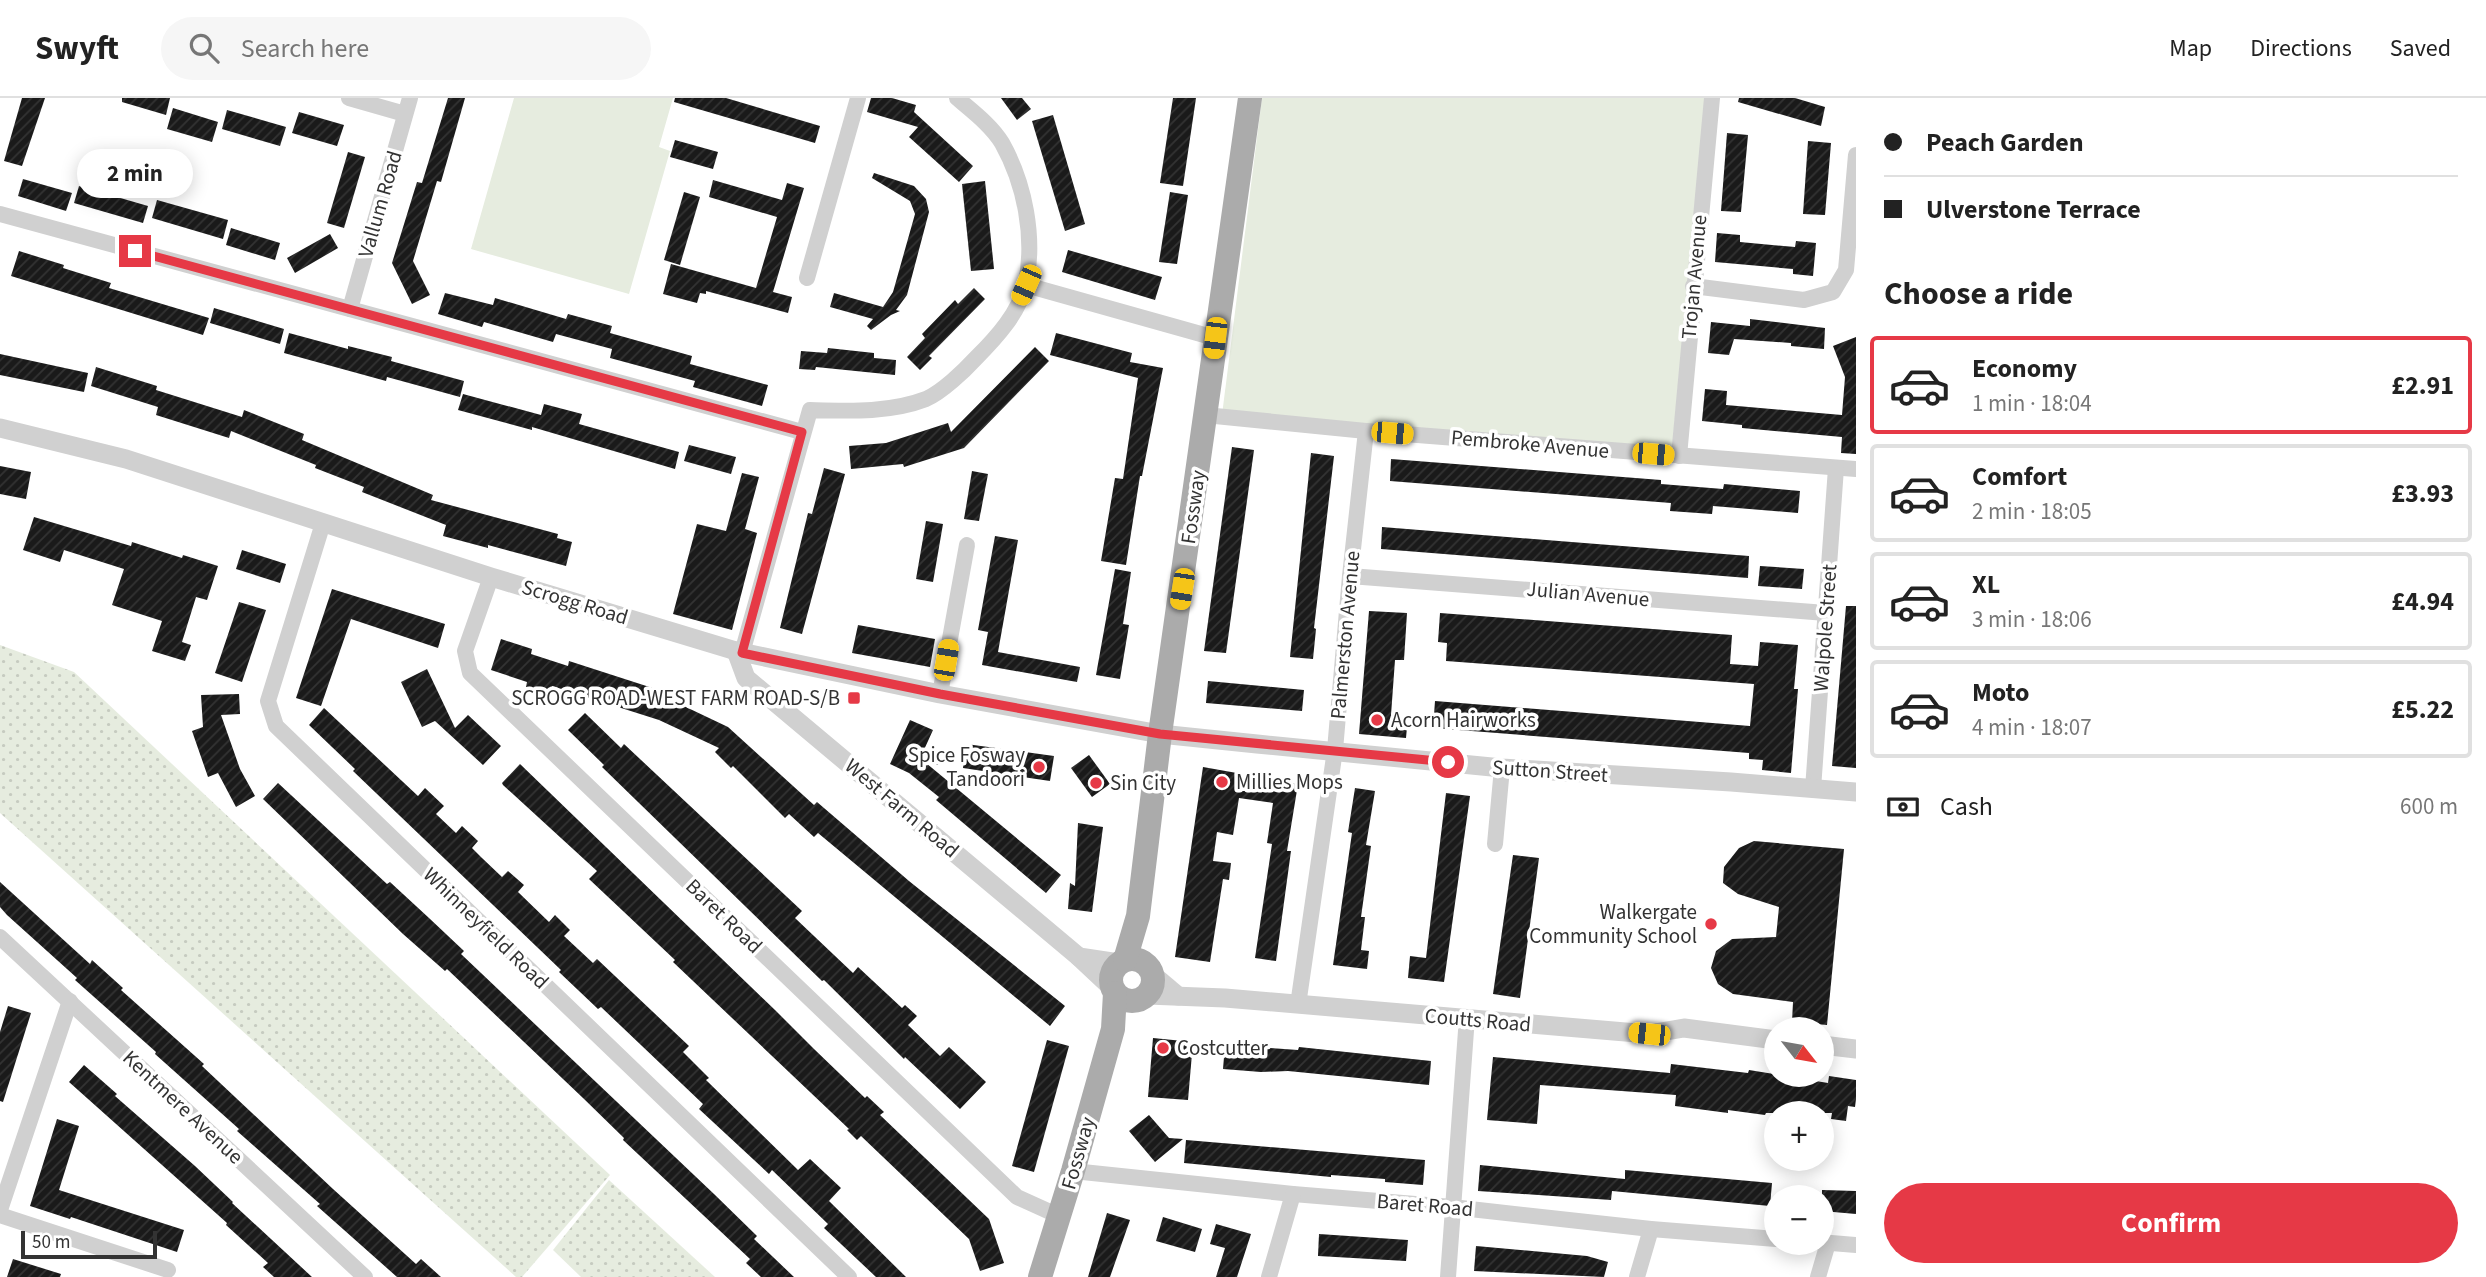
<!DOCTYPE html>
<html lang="en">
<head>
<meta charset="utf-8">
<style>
	body { margin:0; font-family:"Source Sans 3",sans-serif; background:#f6f6f6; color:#222; height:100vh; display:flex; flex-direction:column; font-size:26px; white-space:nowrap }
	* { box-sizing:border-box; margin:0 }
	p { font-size:23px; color:#767676 }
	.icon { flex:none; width:38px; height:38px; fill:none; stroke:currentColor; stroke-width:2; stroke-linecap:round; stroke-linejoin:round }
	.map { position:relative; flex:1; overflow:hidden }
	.panel { display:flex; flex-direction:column; background:#fff; width:630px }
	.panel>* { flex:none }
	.guide { display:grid; align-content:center; height:154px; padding:0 28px; background:#fff }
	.needle { width:46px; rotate:121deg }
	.controls { position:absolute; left:1764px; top:919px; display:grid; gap:14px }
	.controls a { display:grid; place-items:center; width:70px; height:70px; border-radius:50%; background:#fff; box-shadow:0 4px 18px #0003; font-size:35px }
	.scale { position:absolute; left:21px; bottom:18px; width:136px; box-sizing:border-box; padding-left:7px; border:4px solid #333; border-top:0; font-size:19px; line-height:24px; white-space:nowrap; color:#333; -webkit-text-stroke:5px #fff; paint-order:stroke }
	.end { position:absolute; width:32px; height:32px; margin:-16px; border:9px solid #e63946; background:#fff; box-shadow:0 0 0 4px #fff }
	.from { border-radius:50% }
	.bubble { position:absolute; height:49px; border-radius:24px; background:#fff; box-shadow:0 4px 18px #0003; font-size:23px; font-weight:700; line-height:49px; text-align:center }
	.car { position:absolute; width:21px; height:42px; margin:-21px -10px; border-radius:9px; box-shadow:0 0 5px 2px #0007; background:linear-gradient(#f5c518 24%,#345 0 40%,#f5c518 0 76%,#345 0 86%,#f5c518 0) }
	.guide b { display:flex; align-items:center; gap:24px; height:66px; font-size:26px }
	.guide b+b { border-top:2px solid #e0e0e0 }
	.guide i { width:18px; height:18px; background:#222 }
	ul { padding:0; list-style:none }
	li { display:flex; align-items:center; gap:21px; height:98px; margin:0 14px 10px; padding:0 14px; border:4px solid #e0e0e0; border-radius:7px }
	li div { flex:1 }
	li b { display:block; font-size:26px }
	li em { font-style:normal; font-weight:700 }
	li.current { border-color:#e63946 }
	li>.icon { width:63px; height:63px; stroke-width:1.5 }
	h2 { padding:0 28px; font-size:32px; line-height:84px }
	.pay { display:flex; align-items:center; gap:18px; height:77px; padding:0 28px; font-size:26px }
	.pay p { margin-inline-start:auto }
	.cta { display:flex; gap:14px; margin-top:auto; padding:14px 28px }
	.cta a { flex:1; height:80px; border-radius:42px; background:#e63946; color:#fff; font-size:28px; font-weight:700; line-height:80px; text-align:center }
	header { display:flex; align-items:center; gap:42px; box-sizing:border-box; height:98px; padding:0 35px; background:#fff; border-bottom:2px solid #e0e0e0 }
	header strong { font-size:33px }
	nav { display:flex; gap:38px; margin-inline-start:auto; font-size:24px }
	.search { width:490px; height:63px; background:#f6f6f6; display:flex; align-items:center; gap:18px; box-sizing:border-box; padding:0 24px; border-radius:38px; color:#767676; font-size:26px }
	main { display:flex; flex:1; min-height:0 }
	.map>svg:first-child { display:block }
	.grass { fill:url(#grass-dots) }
	.park { fill:#e6ecdf }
	.building { fill:url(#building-hatch) }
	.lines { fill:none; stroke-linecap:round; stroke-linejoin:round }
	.minor { stroke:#d0d0d0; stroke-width:16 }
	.tertiary { stroke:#d0d0d0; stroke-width:19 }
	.primary { stroke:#ababab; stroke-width:24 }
	.route { stroke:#e63946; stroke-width:9 }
	.poi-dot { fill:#e63946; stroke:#fff; stroke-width:2.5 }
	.labels { text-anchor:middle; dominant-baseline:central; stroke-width:7; stroke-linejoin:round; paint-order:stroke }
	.street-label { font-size:21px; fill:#333; stroke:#fff }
	.poi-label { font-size:21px; fill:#333; stroke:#fff; text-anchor:start }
</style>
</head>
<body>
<header>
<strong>Swyft</strong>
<div class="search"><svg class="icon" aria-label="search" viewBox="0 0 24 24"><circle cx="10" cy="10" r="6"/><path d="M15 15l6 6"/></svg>Search here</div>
<nav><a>Map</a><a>Directions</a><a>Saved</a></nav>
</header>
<main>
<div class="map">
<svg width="1856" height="1179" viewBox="0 0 1856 1179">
	<defs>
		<pattern id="grass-dots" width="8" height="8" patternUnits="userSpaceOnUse" patternTransform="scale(1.75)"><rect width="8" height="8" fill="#e6ecdf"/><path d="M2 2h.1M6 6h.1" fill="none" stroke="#c6cbc0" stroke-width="1.8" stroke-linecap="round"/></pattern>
		<pattern id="building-hatch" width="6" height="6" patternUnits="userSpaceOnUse" patternTransform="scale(1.75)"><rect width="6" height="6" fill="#1a1a1a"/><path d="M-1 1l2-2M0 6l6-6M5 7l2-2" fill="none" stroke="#333"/></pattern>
	</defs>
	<rect width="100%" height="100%" fill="#fff"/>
	<!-- grass -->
	<g class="grass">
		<path d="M0,547L74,574L610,1077L522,1179H516L0,715Z"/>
		<path d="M609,1082L715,1179H581L553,1152Z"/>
	</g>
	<!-- park -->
	<g class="park">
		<path d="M514,0H673L659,49L670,53L629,196L471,151Z"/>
		<path d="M1262,0H1705L1672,352L1222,317Z"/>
	</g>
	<!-- building -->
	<g class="building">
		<path d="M22,0H45L22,68L4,63Z"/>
		<path d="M122,0H170L166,17L122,4Z"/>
		<path d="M448,0H465L441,84L437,83L413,163L430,197L412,206L392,165L417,84L422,85Z"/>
		<path d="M675,0H726L820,28L815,45L674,4Z"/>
		<path d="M871,0H892L916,7L914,14L973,68L959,84L909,39L918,29L867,14Z"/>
		<path d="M1001,0H1022L1031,11L1017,22Z"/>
		<path d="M1173,0H1196L1183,88L1160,85Z"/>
		<path d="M1739,0H1795L1825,9L1821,28L1738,4Z"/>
		<path d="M173,10L218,24L212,44L167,31Z"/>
		<path d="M227,12L286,29L280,48L222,31Z"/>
		<path d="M299,14L344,27L337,48L292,35Z"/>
		<path d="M1053,17L1085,126L1065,133L1032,23Z"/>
		<path d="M1727,35L1748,37L1741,114L1721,113Z"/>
		<path d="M675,42L718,54L713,71L670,59Z"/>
		<path d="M1808,43L1831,45L1825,117L1803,116Z"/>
		<path d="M348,54L365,59L344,130L327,125Z"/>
		<path d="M874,75L914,88L926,101L929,114L907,197L896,212L900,213L891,217L871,232L867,228L873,221L830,209L834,195L883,209L893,194L915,116L910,103L872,80Z"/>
		<path d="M23,81L72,95L66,113L18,98Z"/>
		<path d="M713,82L782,102L787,85L804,90L773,194L792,199L788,215L706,193V196L700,195L697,205L663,196L671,166L756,190L777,119L709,99Z"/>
		<path d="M985,83L994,171L971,173L962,86Z"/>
		<path d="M79,88L148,108L143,125L74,105Z"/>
		<path d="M684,94L700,99L680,167L664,162Z"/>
		<path d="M1170,94L1188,97L1177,166L1159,164Z"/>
		<path d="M157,102L228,122L223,141L152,120Z"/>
		<path d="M231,130L280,145L275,162L226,147Z"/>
		<path d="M1717,135L1740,137V144L1795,149L1796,143L1816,145L1813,178L1793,176V171L1715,164Z"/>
		<path d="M330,136L338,150L295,175L287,160Z"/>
		<path d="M1068,152L1162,179L1155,202L1062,174Z"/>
		<path d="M19,153L64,167L63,170L111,185L109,190L209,220L203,237L11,178Z"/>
		<path d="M974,190L985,201L929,258L932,260L920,272L907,259L925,240L922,236L955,202L958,206Z"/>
		<path d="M445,195L493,207L495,200L566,221L568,216L612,228L610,235L692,258L690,266L768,287L762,308L693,289L695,283L610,260L612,251L556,236L553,244L484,224L482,229L438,216Z"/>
		<path d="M214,210L284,231L280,246L210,225Z"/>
		<path d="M1750,221L1825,230L1824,251L1791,248V245L1734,241L1729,257L1708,255L1711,224L1750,228Z"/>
		<path d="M289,235L348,251V248L392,259L391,263L464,283L460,299L387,279L386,283L284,255Z"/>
		<path d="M1056,235L1132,255L1130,264L1163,270L1142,378H1140L1126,467L1101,463L1115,380L1123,381L1138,280L1050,257Z"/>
		<path d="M1856,239V356L1841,355L1842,339L1742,330V327L1702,323L1705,291L1727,293L1726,307L1842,317L1845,279L1833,248Z"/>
		<path d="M1035,249L1049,263L964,350L904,369L903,366L851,371L849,348L886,345L948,325L951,334Z"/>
		<path d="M828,250L874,255V260L896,262L895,277L816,269L815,272L799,271L801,253L827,255Z"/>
		<path d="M0,256L88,275L84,294L0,277Z"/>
		<path d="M96,269L157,288L156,292L242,319L244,312L304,336L302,342L433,397L431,402L558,436L557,440L572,444L566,468L488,447V450L443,438L446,427L362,394L364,389L315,370L316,367L231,333L229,340L156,317L158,309L91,288Z"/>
		<path d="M463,296L541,317L544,306L582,316L579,326L679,354L675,371L532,329V332L458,312Z"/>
		<path d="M689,347L736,359L731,376L684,363Z"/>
		<path d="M1232,349L1254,352L1226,555L1204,553Z"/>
		<path d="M1311,355L1334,358L1314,530L1316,531L1313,561L1290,559Z"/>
		<path d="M1391,361L1661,382V386L1723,391L1724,386L1800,393L1798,415L1713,408L1712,416L1670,413L1671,405L1390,383Z"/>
		<path d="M0,368L31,374L26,401L0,396Z"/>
		<path d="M824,370L845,376L802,536L780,530L808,415L812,416Z"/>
		<path d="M972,373L988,376L979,423L964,421Z"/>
		<path d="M742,375L759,379L745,431L757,435L732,532L673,516L697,426L726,433Z"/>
		<path d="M34,419L131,448L132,444L182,460L183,457L218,468L207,502L196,499L182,544L191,547L185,563L152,553L162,523L112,507L124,471L64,452L60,464L23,452Z"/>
		<path d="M926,423L943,426L933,484L916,481Z"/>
		<path d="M1382,429L1749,458L1748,480L1381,451Z"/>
		<path d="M995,438L1018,442L998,554L1080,569L1077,584L982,567L988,534L978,532Z"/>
		<path d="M242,452L286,466L280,485L236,471Z"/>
		<path d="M1760,468L1804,471L1802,491L1758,488Z"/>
		<path d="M1115,471L1131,474L1123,526L1129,527L1120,581L1096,577Z"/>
		<path d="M332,491L445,526L438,550L351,521L321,608L296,600Z"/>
		<path d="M239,504L266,512L242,584L215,575Z"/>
		<path d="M1846,508H1856V670L1832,668Z"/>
		<path d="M1369,513L1407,515L1404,562H1395L1391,617L1408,618L1406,640L1359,636Z"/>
		<path d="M1440,515L1732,537L1730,566L1758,568L1760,544L1798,547L1794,591H1798L1791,675L1762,672L1763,662L1749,661V655L1433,630L1435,603L1750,628L1754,586L1446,563L1447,545L1438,544Z"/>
		<path d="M858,527L935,541L930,569L852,555Z"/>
		<path d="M501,541L532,551L531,556L568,568L569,563L668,595L667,600L728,629L814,707L817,704L909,783L1065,908L1050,928L818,735L814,739L789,716L785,720L733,668L731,670L715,654L719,650L659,622L552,588L549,597L526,589L527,584L491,572Z"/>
		<path d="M427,571L455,630L468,617L501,648L483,667L435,623L422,629L401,584Z"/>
		<path d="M1208,583L1304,592L1302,613L1206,605Z"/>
		<path d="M239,596L240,616L221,617L240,671L255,698L236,709L218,675L208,679L192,633L203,629L201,597Z"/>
		<path d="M324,610L418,698L425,690L444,708L436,716L456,735L462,728L478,743L472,750L482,760L502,779L508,773L524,787L518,794L549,824L555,817L570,832L564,838L593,865L597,861L689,948L683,954L709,980L706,982L798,1072L810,1061L841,1090L829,1103L906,1179H876L824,1130L828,1126L772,1072L769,1076L699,1011L703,1006L601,909L598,911L559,874L561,872L353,673L355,671L309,627Z"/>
		<path d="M585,615L621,650L624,646L802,813L795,820L853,875L858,869L902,910L905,907L917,918L908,927L940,958L949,949L986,984L960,1011L905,959L904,961L824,882L822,883L602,669L604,667L568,632Z"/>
		<path d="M910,622L933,632L923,654L939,667L926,665L1061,777L1046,795L936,702L939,699L909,675L890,666Z"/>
		<path d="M966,646L1054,658L1050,683L963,670Z"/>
		<path d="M1089,657L1110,686L1092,699L1071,670Z"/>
		<path d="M520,666L775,912L814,951L865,1000L867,998L884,1014L880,1017L989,1121L1004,1165L980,1173L969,1141L861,1038L857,1042L847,1032L849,1031L673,864L675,862L589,781L597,773L503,687L502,685Z"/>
		<path d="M1203,669L1298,686L1287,753H1291L1276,863L1255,860L1272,746L1267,745L1273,705L1239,700L1233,737L1217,734L1213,763L1231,765L1229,782L1223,781L1210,864L1175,859Z"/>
		<path d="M278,685L387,786L390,784L429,820L464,853L461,856L714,1096L757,1138L754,1141L794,1179H761L746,1165L750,1161L623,1042L624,1040L583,1000L447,871L445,873L403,836L263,701Z"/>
		<path d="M1355,690L1375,693L1366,747L1371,748L1361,819H1365L1361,852L1369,853L1367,871L1333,867L1352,735L1348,734Z"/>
		<path d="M1446,695L1470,698L1444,884L1408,880L1410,858L1426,860Z"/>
		<path d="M1078,725L1103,729L1092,814L1068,811L1070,785L1075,788Z"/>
		<path d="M1754,743L1844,751L1827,927L1792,924L1793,904L1733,896L1718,886L1711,870L1716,853L1732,841L1776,839L1779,809L1738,796L1723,785L1724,769L1739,750Z"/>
		<path d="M1513,757L1539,760L1520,900L1493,896Z"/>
		<path d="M0,784L90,866L92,862L123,890L121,892L204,966L202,968L333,1091L416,1166L421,1161L441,1179H397L317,1108L320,1106L237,1033L239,1031L155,956L156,954L75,882L77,880L7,817L0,809Z"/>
		<path d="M8,908L31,915L3,1004L0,1003V934Z"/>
		<path d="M1153,940L1193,944L1188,1002L1148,999Z"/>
		<path d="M1047,942L1069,948L1034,1074L1012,1068Z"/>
		<path d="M1225,947L1298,952L1299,949L1431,963L1429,987L1288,973L1261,974L1223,971Z"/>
		<path d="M1493,959L1670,975L1671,966L1748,975L1749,972L1828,985L1829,978L1856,982V1001L1855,1009L1848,1008L1846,1023L1831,1021L1832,1015H1766L1765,1017L1728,1012V1015L1675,1008L1676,997L1540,987L1537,1026L1487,1022Z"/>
		<path d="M84,967L117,996L115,998L195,1068L233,1104L232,1105L312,1179H274L263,1169L268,1165L226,1127L227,1125L69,984Z"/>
		<path d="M1149,1017L1169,1040L1183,1041L1155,1064L1129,1033Z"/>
		<path d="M57,1021L79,1028L59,1092L184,1132L177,1154L71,1119L70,1121L30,1108Z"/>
		<path d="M1186,1042L1425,1062L1423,1087L1385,1084V1081L1331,1077V1079L1184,1065Z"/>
		<path d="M1480,1067L1625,1081V1072L1772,1085L1770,1108L1612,1093L1611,1102L1478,1093Z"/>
		<path d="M1822,1092L1856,1093V1116L1822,1113Z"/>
		<path d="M1107,1115L1130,1122L1110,1179H1088Z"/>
		<path d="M1163,1119L1202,1131L1195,1154L1156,1143Z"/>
		<path d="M1216,1126L1251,1136L1237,1179H1216L1225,1150L1210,1146Z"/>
		<path d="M1319,1136L1408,1142L1406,1163L1318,1158Z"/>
		<path d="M1476,1148L1587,1158L1608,1164L1604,1179L1474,1173Z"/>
		<path d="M13,1161L61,1176L60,1179H7Z"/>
	</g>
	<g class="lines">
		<!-- minor -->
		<g class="minor">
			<path d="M349,0L405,16"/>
			<path d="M0,116L802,334"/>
			<path d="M807,180L858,0"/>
			<path d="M1026,187L1215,240"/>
			<path d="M1693,188L1804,202L1833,194L1846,172L1856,57"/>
			<path d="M350,211L410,0"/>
			<path d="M1205,317L1366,333L1856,371"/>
			<path d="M1679,358L1712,0"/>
			<path d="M323,425L268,603L276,628L849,1179"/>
			<path d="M1350,478L1826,515"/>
			<path d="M491,479L465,553L470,575L1017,1099L1059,1118"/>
			<path d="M742,555L810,312C848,313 890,315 926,301C942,294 964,273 976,260C996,240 1020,214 1026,185C1035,139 1025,86 1002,45C991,27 972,13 957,0"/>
			<path d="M940,596L967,447"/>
			<path d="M1813,691L1836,370"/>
			<path d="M1495,746L1502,670"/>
			<path d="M0,839L365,1179"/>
			<path d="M1298,907L1335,652L1350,478L1366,333"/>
			<path d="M1073,1073L1293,1096L1452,1109L1651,1131L1776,1141"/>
			<path d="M0,1112L70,903"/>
			<path d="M0,1117L168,1172"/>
			<path d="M1819,1144L1856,1147"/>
			<path d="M1269,1179L1293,1096"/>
			<path d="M1448,1179L1467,919"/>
			<path d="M1637,1179L1651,1131"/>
			<path d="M1818,1179L1828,1145"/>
		</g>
		<!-- tertiary -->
		<g class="tertiary">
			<path d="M0,330L126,361L491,479L736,553L940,596L1160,636L1257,646L1502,670L1731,684L1856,694"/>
			<path d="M736,553L746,580L1079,859L1111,889"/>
			<path d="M1079,859L1119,865"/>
			<path d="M1152,876L1178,898"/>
			<path d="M1147,897L1225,900L1649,936L1684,930L1776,942"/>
			<path d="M1822,947L1856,951"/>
		</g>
		<!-- primary -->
		<g class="primary">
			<circle cx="1132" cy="882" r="21"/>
			<path d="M1125,862L1138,818L1160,636L1250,0"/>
			<path d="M1040,1179L1073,1073L1113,931L1115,895"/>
		</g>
	</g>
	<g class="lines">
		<!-- route -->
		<path class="route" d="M135,153L802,334L742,555L940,596L1160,636L1448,664"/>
	</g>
	<!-- markers -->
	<g class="poi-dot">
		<rect x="847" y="593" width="14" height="14" rx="3.5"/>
		<circle cx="1377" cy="622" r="7"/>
		<circle cx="1039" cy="669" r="7"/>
		<circle cx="1222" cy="684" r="7"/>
		<circle cx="1096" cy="685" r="7"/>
		<circle cx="1711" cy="826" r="7"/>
		<circle cx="1163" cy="950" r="7"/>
	</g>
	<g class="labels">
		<!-- street labels -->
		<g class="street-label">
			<text transform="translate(380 106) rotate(-74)">Vallum Road</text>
			<text transform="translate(1694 179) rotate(-85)">Trojan Avenue</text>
			<text transform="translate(1530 346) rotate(5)">Pembroke Avenue</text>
			<text transform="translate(1193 409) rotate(-82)">Fossway</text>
			<text transform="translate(1588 496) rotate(5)">Julian Avenue</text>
			<text transform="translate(575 504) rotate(17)">Scrogg Road</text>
			<text transform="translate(1825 530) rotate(-86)">Walpole Street</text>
			<text transform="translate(1345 537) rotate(-85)">Palmerston Avenue</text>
			<text transform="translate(1550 673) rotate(4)">Sutton Street</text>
			<text transform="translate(902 710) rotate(40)">West Farm Road</text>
			<text transform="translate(724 818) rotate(44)">Baret Road</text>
			<text transform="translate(486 830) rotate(44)">Whinneyfield Road</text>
			<text transform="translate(1478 922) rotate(5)">Coutts Road</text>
			<text transform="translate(183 1009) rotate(43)">Kentmere Avenue</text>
			<text transform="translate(1078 1055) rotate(-74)">Fossway</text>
			<text transform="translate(1425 1107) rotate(5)">Baret Road</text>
		</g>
		<!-- poi labels -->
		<g class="poi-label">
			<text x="840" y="600" text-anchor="end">SCROGG ROAD-WEST FARM ROAD-S/B</text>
			<text x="1391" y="622">Acorn Hairworks</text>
			<text x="1025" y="657" text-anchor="end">Spice Fosway<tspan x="1025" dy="24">Tandoori</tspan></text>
			<text x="1236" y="684">Millies Mops</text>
			<text x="1110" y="685">Sin City</text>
			<text x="1697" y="814" text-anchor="end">Walkergate<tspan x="1697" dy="24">Community School</tspan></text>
			<text x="1177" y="950">Costcutter</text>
		</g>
	</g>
</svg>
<div class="controls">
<a><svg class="needle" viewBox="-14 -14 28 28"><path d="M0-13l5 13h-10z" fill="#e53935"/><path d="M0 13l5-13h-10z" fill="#767676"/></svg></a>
<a>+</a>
<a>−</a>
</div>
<div class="scale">50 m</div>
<i class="end from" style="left:1448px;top:664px"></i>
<i class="end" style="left:135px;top:153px"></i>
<div class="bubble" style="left:77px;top:51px;width:116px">2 min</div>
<i class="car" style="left:1026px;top:187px;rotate:204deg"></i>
<i class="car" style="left:1215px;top:240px;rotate:187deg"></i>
<i class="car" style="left:1392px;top:335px;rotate:95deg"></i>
<i class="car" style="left:1653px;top:356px;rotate:95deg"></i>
<i class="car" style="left:1182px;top:491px;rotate:189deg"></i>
<i class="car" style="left:946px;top:562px;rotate:10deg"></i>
<i class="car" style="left:1649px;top:936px;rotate:276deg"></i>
</div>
<section class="panel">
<div class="guide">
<b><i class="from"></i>Peach Garden</b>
<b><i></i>Ulverstone Terrace</b>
</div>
<h2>Choose a ride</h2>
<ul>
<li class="current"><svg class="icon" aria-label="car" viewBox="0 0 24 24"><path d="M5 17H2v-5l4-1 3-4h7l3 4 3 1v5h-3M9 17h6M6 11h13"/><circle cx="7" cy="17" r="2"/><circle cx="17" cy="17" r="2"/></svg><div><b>Economy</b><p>1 min · 18:04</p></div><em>£2.91</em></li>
<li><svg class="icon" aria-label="car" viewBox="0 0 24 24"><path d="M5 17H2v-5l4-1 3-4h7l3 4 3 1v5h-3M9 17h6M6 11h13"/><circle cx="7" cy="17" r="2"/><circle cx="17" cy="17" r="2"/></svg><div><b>Comfort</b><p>2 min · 18:05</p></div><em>£3.93</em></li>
<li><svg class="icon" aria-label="car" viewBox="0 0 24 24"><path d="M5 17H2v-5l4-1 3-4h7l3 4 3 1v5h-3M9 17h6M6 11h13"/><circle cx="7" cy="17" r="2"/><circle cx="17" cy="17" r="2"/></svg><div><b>XL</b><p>3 min · 18:06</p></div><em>£4.94</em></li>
<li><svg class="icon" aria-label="car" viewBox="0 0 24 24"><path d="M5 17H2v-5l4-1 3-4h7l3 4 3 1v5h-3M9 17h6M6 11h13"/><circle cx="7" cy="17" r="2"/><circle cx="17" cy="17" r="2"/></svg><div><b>Moto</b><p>4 min · 18:07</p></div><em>£5.22</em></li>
</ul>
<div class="pay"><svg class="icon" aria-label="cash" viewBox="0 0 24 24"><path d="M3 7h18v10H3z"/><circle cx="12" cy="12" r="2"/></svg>Cash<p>600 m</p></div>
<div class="cta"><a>Confirm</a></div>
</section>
</main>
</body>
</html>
